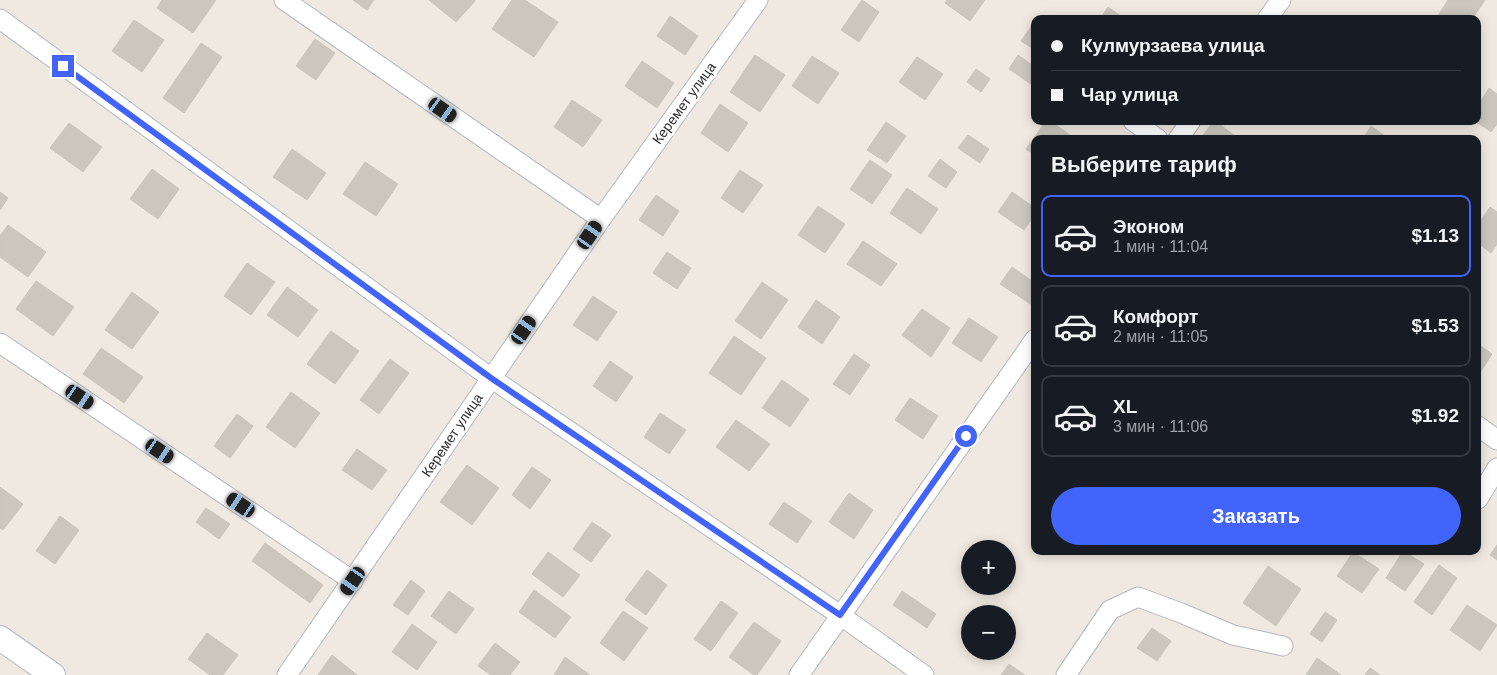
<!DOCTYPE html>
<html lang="ru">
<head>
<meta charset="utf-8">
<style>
	body { margin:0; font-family:Helvetica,sans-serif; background:#20242c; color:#f1f3f6; height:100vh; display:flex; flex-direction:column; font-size:19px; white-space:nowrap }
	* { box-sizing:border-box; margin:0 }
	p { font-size:16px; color:#9ea1a6 }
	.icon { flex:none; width:28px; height:28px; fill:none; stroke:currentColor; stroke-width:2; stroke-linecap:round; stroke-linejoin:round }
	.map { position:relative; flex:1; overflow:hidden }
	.drawer { position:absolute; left:1031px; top:135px; width:450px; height:420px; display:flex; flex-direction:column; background:#171b24; border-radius:10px; box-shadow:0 2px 12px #0003 }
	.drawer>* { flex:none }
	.banner { position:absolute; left:1031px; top:15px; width:450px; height:110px; border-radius:10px; box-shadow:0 2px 12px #0003; display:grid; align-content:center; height:110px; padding:0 20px; background:#171b24 }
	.controls { position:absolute; left:961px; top:540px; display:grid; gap:10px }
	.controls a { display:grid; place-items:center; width:55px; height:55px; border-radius:50%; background:#171b24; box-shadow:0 2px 12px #0003; font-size:25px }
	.end { position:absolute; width:22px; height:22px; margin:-11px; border:6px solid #4264fb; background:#fff; box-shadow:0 0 0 2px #fff }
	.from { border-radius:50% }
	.car { position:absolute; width:15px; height:30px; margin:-15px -8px; border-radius:6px; box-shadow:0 0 4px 1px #0007; background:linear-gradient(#222 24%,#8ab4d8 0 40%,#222 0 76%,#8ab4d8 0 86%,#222 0) }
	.banner b { display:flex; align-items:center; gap:18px; height:48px; font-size:19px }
	.banner b+b { border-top:1px solid #363941 }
	.banner i { width:12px; height:12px; background:#f1f3f6 }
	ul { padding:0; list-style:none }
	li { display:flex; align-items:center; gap:15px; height:82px; margin:0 10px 8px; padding:0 10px; border:2px solid #363941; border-radius:10px }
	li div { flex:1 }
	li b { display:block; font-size:19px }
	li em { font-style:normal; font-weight:700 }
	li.selected { border-color:#4264fb }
	li>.icon { width:45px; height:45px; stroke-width:1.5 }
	h2 { padding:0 20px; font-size:22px; line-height:60px }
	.button { display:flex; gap:10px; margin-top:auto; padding:10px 20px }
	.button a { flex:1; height:58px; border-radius:30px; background:#4264fb; color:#fff; font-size:20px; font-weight:700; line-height:58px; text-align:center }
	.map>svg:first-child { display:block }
	.building { fill:#cbc7bf; stroke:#cbc5ba }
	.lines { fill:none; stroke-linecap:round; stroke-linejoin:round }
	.minor-casing { stroke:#b4b7c1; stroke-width:21 }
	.tertiary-casing { stroke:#b4b7c1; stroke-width:26 }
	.minor { stroke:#fff; stroke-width:19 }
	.tertiary { stroke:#fff; stroke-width:24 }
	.route { stroke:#4264fb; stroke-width:6 }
	.labels { text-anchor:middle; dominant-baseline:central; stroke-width:5; stroke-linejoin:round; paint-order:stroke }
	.street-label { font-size:14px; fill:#2e2e2e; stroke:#fff }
</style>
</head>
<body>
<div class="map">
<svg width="1497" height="675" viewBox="0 0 1497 675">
	<rect width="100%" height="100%" fill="#efe9e1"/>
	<!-- building -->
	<g class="building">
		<path d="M162,0H216L193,33L157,8Z"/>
		<path d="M353,0H374L367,10Z"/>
		<path d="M429,0H474L475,1L456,22Z"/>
		<path d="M512,0H525L558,22L534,57L492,29Z"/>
		<path d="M862,0L879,12L859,42L841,30Z"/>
		<path d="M947,0H985L970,21L945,3Z"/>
		<path d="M1448,0H1485L1472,19H1436Z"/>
		<path d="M1108,7L1125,19H1100Z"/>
		<path d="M670,16L698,36L685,55L657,36Z"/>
		<path d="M134,20L164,40L142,72L112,51Z"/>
		<path d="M1035,21V50L1021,41Z"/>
		<path d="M315,39L335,53L316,80L296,66Z"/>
		<path d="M201,43L222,57L184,113L163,98Z"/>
		<path d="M755,55L785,75L760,112L730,92Z"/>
		<path d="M1018,55L1035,67V87L1009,69Z"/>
		<path d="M812,56L839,73L818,104L792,86Z"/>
		<path d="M917,57L943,74L925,100L899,82Z"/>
		<path d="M642,61L674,83L657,108L625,86Z"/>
		<path d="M976,69L990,79L981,92L967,82Z"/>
		<path d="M1489,88L1497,94V124L1491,132L1475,121H1478V106Z"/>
		<path d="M572,100L602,120L583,147L554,127Z"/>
		<path d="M720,104L748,123L728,152L701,133Z"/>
		<path d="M1046,121H1050L1070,135L1067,139H1035V155L1026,149Z"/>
		<path d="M1214,121H1215L1239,139H1200Z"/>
		<path d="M886,122L906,136L887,163L867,150Z"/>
		<path d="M69,123L102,147L83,172L50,148Z"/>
		<path d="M1371,126L1389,139H1363Z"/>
		<path d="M968,135L989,149L980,163L958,148Z"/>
		<path d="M292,149L326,173L307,200L273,177Z"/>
		<path d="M940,159L957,172L946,188L928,176Z"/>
		<path d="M870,160L892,175L872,204L850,189Z"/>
		<path d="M365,162L398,184L376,216L343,194Z"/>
		<path d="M152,169L179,189L158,219L130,199Z"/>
		<path d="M740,170L763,185L743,213L721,198Z"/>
		<path d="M907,188L938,209L921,234L890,213Z"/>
		<path d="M0,192L8,198L0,210Z"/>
		<path d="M1012,192L1035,208V214L1024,230L998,212Z"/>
		<path d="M656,195L679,211L663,236L639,220Z"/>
		<path d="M818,206L845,224L825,253L798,235Z"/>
		<path d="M1490,207L1497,212V244L1491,253L1478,243V225Z"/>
		<path d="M8,225L46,252L28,277L0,257V236Z"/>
		<path d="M863,241L897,264L881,286L847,264Z"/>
		<path d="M667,252L691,268L677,289L653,273Z"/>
		<path d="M247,263L275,282L251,315L224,296Z"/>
		<path d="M1012,267L1035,283V301L1032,305L1000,284Z"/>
		<path d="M36,281L74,307L53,336L16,309Z"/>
		<path d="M762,282L788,300L761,339L735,321Z"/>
		<path d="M287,287L318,310L298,337L267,315Z"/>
		<path d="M132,292L159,312L132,349L105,330Z"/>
		<path d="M593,296L617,312L597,341L573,325Z"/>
		<path d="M816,300L840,317L822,344L798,327Z"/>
		<path d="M922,309L950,328L931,357L902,335Z"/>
		<path d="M969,318L998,337L981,362L952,343Z"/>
		<path d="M331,331L359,351L335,384L307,364Z"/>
		<path d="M734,336L766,358L741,395L709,373Z"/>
		<path d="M1481,346L1492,354L1478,376V351Z"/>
		<path d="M101,348L143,377L124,403L83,374Z"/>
		<path d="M854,354L870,365L850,395L833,384Z"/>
		<path d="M390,359L409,373L379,414L360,400Z"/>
		<path d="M610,361L633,377L616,402L593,386Z"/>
		<path d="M782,380L809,399L790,427L762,408Z"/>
		<path d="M291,392L320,413L295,448L266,427Z"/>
		<path d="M910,398L938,416L923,439L895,420Z"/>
		<path d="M660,413L686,430L669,454L644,437Z"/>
		<path d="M237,414L253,426L230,458L214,446Z"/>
		<path d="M736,420L770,444L749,471L716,447Z"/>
		<path d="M357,449L387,470L372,490L342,470Z"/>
		<path d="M467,465L499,488L472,525L440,502Z"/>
		<path d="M532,467L551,480L530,509L512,495Z"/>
		<path d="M0,487L23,504L3,530L0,528Z"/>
		<path d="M849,493L873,510L854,539L829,522Z"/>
		<path d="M784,502L812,521L797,543L769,524Z"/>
		<path d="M206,508L230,524L219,539L196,522Z"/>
		<path d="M60,516L79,530L55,564L36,551Z"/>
		<path d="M592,522L611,535L591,562L573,549Z"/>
		<path d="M265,543L323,585L310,603L252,561Z"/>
		<path d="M1497,545V560L1490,555Z"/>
		<path d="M1403,551L1424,564L1405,591L1386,578Z"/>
		<path d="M548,552L580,575L563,597L532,574Z"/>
		<path d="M1353,552L1379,569L1362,593L1337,576Z"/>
		<path d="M1439,565L1457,578L1432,615L1414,602Z"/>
		<path d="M1268,566L1301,589L1276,626L1243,603Z"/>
		<path d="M647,570L667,585L646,615L625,600Z"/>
		<path d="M411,580L425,591L408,615L393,605Z"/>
		<path d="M534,590L571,617L555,638L519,612Z"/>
		<path d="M449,591L474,609L456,634L431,616Z"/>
		<path d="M902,591L936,614L927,628L893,605Z"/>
		<path d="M721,601L738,613L711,651L694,639Z"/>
		<path d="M1467,605L1497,625L1480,651L1450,630Z"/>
		<path d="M623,611L648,628L624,661L600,643Z"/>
		<path d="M1325,612L1337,620L1322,642L1310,634Z"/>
		<path d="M754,622L781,641L757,675H754L729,657Z"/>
		<path d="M412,624L437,642L417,670L392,652Z"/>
		<path d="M1152,628L1171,641L1157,661L1137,648Z"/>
		<path d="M207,633L238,655L223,675H210L188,659Z"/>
		<path d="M495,643L520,662L510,675H491L478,666Z"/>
		<path d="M332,655L357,675H318Z"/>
		<path d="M565,657L590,675H554Z"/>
		<path d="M1317,658L1341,675H1306Z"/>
		<path d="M1009,664L1025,675H1001Z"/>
		<path d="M1370,668L1380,675H1365Z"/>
	</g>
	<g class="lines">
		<!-- minor casing -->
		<g class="minor-casing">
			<g id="minor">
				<path d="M284,0L601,219"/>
				<path d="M0,19L491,378L840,615L924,675"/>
				<path d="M1267,19L1281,0"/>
				<path d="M1133,121L1158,139"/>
				<path d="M1178,139L1191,121"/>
				<path d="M0,343L353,581"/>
				<path d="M1478,426L1497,440"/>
				<path d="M1478,499L1497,468"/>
				<path d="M287,675L601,219L758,0"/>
				<path d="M799,675L1035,339"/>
				<path d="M1066,675L1110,610L1138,597L1181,613L1233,635L1283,646"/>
			</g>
		</g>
		<!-- tertiary casing -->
		<g class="tertiary-casing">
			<path id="tertiary" d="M0,638L53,675"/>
		</g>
		<!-- minor -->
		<use href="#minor" class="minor"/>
		<!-- tertiary -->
		<use href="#tertiary" class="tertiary"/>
	</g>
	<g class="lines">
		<!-- route -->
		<path class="route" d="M63,66L491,378L840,615L966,436"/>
	</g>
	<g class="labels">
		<!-- street labels -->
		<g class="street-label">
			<text transform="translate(684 103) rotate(-54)">Керемет улица</text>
			<text transform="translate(452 435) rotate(-56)">Керемет улица</text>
		</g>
	</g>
</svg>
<div class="controls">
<a>+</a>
<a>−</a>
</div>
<i class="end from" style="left:966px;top:436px"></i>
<i class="end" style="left:63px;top:66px"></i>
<i class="car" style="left:443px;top:110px;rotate:125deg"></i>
<i class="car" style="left:590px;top:235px;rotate:35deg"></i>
<i class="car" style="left:524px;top:330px;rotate:35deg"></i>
<i class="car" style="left:80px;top:397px;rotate:124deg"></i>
<i class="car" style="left:160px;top:451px;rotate:124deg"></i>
<i class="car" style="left:241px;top:505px;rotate:304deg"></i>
<i class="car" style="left:353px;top:581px;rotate:215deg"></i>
<div class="banner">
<b><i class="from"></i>Кулмурзаева улица</b>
<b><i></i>Чар улица</b>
</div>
<section class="drawer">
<h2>Выберите тариф</h2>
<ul>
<li class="selected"><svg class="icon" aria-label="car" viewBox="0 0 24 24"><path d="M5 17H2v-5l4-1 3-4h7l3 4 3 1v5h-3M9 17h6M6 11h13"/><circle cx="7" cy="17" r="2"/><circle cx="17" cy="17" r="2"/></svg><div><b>Эконом</b><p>1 мин · 11:04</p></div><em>$1.13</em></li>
<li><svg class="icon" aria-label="car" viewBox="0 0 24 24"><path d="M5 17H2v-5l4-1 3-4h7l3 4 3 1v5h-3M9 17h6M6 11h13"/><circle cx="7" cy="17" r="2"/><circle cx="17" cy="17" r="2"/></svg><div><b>Комфорт</b><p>2 мин · 11:05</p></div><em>$1.53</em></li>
<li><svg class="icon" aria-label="car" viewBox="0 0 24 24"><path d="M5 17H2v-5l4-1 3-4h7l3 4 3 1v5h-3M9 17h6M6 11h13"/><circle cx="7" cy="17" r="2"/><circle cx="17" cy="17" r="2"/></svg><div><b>XL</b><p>3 мин · 11:06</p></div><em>$1.92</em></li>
</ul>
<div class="button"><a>Заказать</a></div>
</section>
</div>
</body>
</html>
